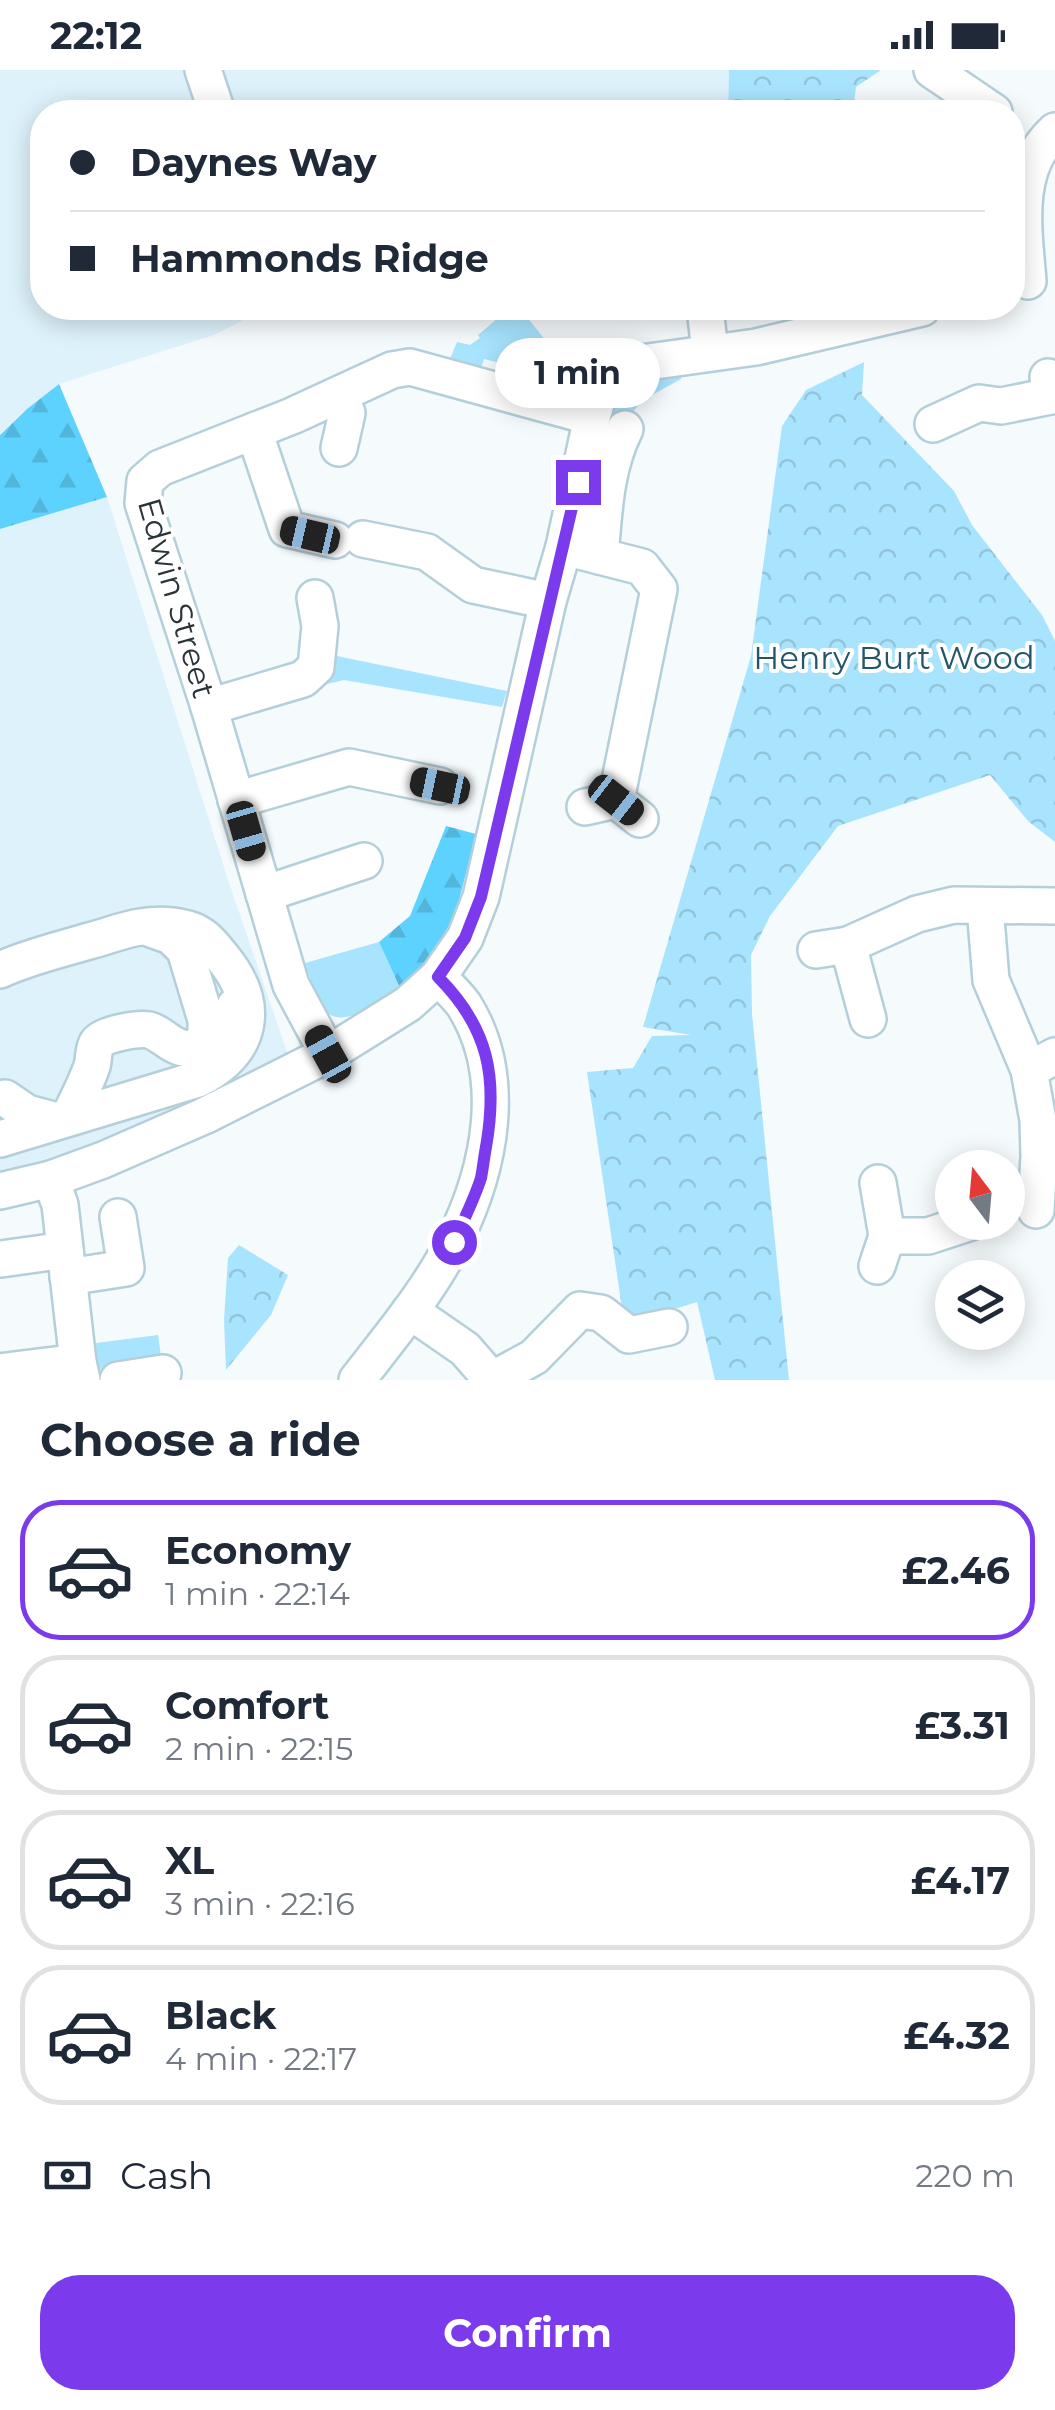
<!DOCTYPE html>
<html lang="en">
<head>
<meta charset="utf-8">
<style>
	body { margin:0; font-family:Montserrat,sans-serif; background:#f6f6f7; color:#1f2937; height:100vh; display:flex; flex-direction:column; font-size:38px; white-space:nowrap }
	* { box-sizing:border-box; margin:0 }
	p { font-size:32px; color:#747a83 }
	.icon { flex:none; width:55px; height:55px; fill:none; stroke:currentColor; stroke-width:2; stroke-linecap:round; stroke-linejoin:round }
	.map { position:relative; height:1310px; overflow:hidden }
	.details { display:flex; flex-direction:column; background:#fff; flex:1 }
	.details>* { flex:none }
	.hud { position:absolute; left:30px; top:30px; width:995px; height:220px; border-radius:40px; box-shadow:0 5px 25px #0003; display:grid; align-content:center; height:220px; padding:0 40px; background:#fff }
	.needle { width:65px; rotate:344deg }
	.buttons { position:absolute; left:935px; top:1080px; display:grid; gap:20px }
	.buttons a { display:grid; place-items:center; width:90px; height:90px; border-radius:50%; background:#fff; box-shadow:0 5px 25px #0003; font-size:50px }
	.end { position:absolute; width:45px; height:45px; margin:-22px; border:12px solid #7c3aed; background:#fff; box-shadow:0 0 0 5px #fff }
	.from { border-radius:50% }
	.bubble { position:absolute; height:70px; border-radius:35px; background:#fff; box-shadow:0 5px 25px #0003; font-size:32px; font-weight:700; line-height:70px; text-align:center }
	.car { position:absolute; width:30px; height:60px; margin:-30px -15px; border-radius:12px; box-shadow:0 0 8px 2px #0007; background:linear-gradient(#222 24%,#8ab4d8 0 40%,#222 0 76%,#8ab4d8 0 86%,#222 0) }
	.hud b { display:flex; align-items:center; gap:35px; height:95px; font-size:38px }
	.hud b+b { border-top:2px solid #e0e1e3 }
	.hud i { width:25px; height:25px; background:#1f2937 }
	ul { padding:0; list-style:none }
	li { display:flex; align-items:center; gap:30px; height:140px; margin:0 20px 15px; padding:0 20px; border:5px solid #e0e1e3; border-radius:40px }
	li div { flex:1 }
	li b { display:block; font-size:38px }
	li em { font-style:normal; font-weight:700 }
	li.current { border-color:#7c3aed }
	li>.icon { width:90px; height:90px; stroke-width:1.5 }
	h2 { padding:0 40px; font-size:45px; line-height:120px }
	.pay { display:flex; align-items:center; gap:25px; height:110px; padding:0 40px; font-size:38px }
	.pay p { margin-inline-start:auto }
	.cta { display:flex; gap:20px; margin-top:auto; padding:20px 40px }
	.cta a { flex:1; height:115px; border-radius:40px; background:#7c3aed; color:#fff; font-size:40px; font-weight:700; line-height:115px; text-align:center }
	.status { display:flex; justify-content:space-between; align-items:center; height:70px; padding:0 50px; background:#fff; direction:ltr }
	.status svg { height:28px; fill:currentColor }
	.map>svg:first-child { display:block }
	.built { fill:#ddf2fb }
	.green { fill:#a9e4fe }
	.forest { fill:url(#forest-firs) }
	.park { fill:url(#park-crowns) }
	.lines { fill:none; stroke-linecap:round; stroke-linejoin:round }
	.minor-casing { stroke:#b5cfda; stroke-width:40 }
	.minor { stroke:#fff; stroke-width:35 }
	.route { stroke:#7c3aed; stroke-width:12 }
	.labels { text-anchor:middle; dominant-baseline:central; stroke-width:8; stroke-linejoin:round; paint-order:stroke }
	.street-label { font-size:32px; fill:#2a3438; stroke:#fff }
	.park-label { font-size:32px; fill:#255568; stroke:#fff }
</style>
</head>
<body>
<div class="status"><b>22:12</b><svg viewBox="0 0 49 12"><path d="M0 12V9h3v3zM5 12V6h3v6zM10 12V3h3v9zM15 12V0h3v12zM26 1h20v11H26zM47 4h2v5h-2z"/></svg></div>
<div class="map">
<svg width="1055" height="1310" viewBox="0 0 1055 1310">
	<defs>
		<pattern id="forest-firs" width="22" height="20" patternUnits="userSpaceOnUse" patternTransform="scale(2.5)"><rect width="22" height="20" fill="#5ed2fe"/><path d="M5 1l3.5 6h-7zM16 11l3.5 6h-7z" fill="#52b5da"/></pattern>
		<pattern id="park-crowns" width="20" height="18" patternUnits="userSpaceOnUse" patternTransform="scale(2.5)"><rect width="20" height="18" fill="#a9e4fe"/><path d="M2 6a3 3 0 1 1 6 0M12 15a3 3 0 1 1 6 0" fill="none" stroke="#92c4da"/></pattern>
	</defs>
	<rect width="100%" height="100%" fill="#f5fafc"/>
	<!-- built -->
	<g class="built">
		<path d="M0,0H729L728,42H42V238H267L214,265L59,314L23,342L0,364Z"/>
		<path d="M107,427L229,813L294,1002L52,1092L0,1106V459Z"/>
	</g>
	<!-- green -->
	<g class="green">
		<path d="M499,238H520L574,307L558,321L545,320L541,313L543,304L484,289L481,299L449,291L457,272L470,275L480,268L478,265L498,248L494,241Z"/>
		<path d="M680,300L681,309L643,330L615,362L598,359L615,322L637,305Z"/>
		<path d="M332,585L507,621L502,637L344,610L327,614Z"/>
		<path d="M379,872L400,918C381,929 341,964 323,938C315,926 310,907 305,893Z"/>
		<path d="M158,1265L161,1286L97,1300L96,1273Z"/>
	</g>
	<!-- forest -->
	<g class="forest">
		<path d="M59,314L107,427L0,459V365L27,339Z"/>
		<path d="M446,756L476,764L456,842L435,882L400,918L379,872L410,846Z"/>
	</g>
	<!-- park -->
	<g class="park">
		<path d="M729,0H881L856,17L853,42H728Z"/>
		<path d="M864,292L862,325L954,421L972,455L1042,545L1055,571V772L1028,751L990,705L838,756L770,846L751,885L752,944L789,1310H715L697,1232L646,1248L623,1245L587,1002L633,998L652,966L691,965L643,957L751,586L782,356L806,320Z"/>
		<path d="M239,1175L288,1205L271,1245L226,1300L224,1250L228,1188Z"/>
	</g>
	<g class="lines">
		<!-- minor casing -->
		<g class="minor-casing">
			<g id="minor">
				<path d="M203,0L217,42"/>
				<path d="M932,0L994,42"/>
				<path d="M1028,211C1024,160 1013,99 1055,61"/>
				<path d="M705,238L710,282"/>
				<path d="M339,325L347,343L339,378"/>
				<path d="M933,354L979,333L1001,336L1051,326L1048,307"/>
				<path d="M254,361L287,459L335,470"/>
				<path d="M363,469L427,482L473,515L548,531"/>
				<path d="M564,477L642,497L659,519L616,730"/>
				<path d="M600,486C604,442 605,399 625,359"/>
				<path d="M209,637L303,609L316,597L320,556L315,528"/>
				<path d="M236,730L349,697L440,716"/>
				<path d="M585,737L616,730L640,749"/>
				<path d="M264,824L364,791"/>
				<path d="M985,837L991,910L1029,1000L1038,1050L1039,1086L1036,1140"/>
				<path d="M151,859L171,866L185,880L206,950V963L200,977"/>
				<path d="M848,875L917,844L954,835L1055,836"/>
				<path d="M816,880L848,875L868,949"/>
				<path d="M0,900C28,887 59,880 89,871C106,867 124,859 141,857C157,854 173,855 188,859C205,864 212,875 223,888C261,935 253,981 198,1009L0,1069"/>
				<path d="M328,984L291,915L209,637L143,433L145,411L160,398L292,346L392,300L410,297L592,347"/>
				<path d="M1029,1000L1055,986"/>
				<path d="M5,1028L27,1043L57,1051"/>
				<path d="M69,1047C77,1030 86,1014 92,996C94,990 93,979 97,973C102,964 139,958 149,960C160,963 167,972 177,976C196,985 221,968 234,955L235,936"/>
				<path d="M51,1109L60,1135L78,1292L82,1310"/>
				<path d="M0,1121L51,1109L103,1090L204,1046L328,984L408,934L438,907L465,868L481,827L548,531L564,477L592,347L598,327L617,304L641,293L756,277L922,238"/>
				<path d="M887,1166H928L971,1152"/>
				<path d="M1,1189L65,1180"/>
				<path d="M877,1196L887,1166L878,1113"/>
				<path d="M68,1207L126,1198L118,1147"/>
				<path d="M410,1241L465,1279L492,1310"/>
				<path d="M0,1302L78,1292"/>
				<path d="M118,1310L163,1303"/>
				<path d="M357,1310C391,1266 429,1221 454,1171C490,1099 509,1007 464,935C457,925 447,916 438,907"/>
				<path d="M492,1310L534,1287L580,1240L601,1243L629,1265L669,1257"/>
			</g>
		</g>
		<!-- minor -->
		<use href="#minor" class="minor"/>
	</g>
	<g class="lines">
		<!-- route -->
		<path class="route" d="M454,1172C463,1151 474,1130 481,1108C483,1098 484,1087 486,1077C498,1008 489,958 438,907L465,868L481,827L578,412"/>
	</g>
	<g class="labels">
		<!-- street labels -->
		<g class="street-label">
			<text transform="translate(177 528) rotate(74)">Edwin Street</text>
		</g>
		<!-- park labels -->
		<g class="park-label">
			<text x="894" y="587">Henry Burt Wood</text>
		</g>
	</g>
</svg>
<div class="buttons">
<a><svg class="needle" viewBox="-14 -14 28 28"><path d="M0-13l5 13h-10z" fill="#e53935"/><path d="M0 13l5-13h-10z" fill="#747a83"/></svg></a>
<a><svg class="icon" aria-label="layers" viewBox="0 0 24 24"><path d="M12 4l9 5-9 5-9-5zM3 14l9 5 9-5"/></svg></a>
</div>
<i class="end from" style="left:454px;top:1172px"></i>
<i class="end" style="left:578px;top:412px"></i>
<div class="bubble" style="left:495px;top:268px;width:165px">1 min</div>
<i class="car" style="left:310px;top:465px;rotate:283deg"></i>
<i class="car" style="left:440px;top:716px;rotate:282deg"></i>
<i class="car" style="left:616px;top:730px;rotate:128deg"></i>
<i class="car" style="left:246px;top:761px;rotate:164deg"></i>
<i class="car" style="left:328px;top:984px;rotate:331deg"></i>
<div class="hud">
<b><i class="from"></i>Daynes Way</b>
<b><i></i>Hammonds Ridge</b>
</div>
</div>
<section class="details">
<h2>Choose a ride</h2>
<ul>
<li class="current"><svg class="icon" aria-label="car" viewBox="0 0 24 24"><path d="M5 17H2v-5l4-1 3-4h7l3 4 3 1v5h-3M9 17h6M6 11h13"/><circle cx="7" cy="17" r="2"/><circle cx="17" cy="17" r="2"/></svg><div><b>Economy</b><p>1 min · 22:14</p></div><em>£2.46</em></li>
<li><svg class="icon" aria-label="car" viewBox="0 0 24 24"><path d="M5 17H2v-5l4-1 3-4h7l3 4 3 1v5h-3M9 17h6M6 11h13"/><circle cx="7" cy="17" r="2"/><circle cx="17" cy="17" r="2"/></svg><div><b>Comfort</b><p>2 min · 22:15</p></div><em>£3.31</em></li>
<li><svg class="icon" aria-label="car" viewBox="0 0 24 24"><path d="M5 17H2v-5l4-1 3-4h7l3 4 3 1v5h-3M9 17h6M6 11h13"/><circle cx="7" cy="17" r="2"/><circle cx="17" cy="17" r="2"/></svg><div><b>XL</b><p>3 min · 22:16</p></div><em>£4.17</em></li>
<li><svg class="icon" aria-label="car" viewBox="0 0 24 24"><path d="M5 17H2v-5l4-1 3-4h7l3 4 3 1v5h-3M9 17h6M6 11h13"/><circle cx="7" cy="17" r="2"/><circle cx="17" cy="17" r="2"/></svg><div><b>Black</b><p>4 min · 22:17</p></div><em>£4.32</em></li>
</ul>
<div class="pay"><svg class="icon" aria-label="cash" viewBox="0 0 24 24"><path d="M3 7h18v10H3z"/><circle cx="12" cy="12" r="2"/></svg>Cash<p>220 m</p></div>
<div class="cta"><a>Confirm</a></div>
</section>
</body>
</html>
